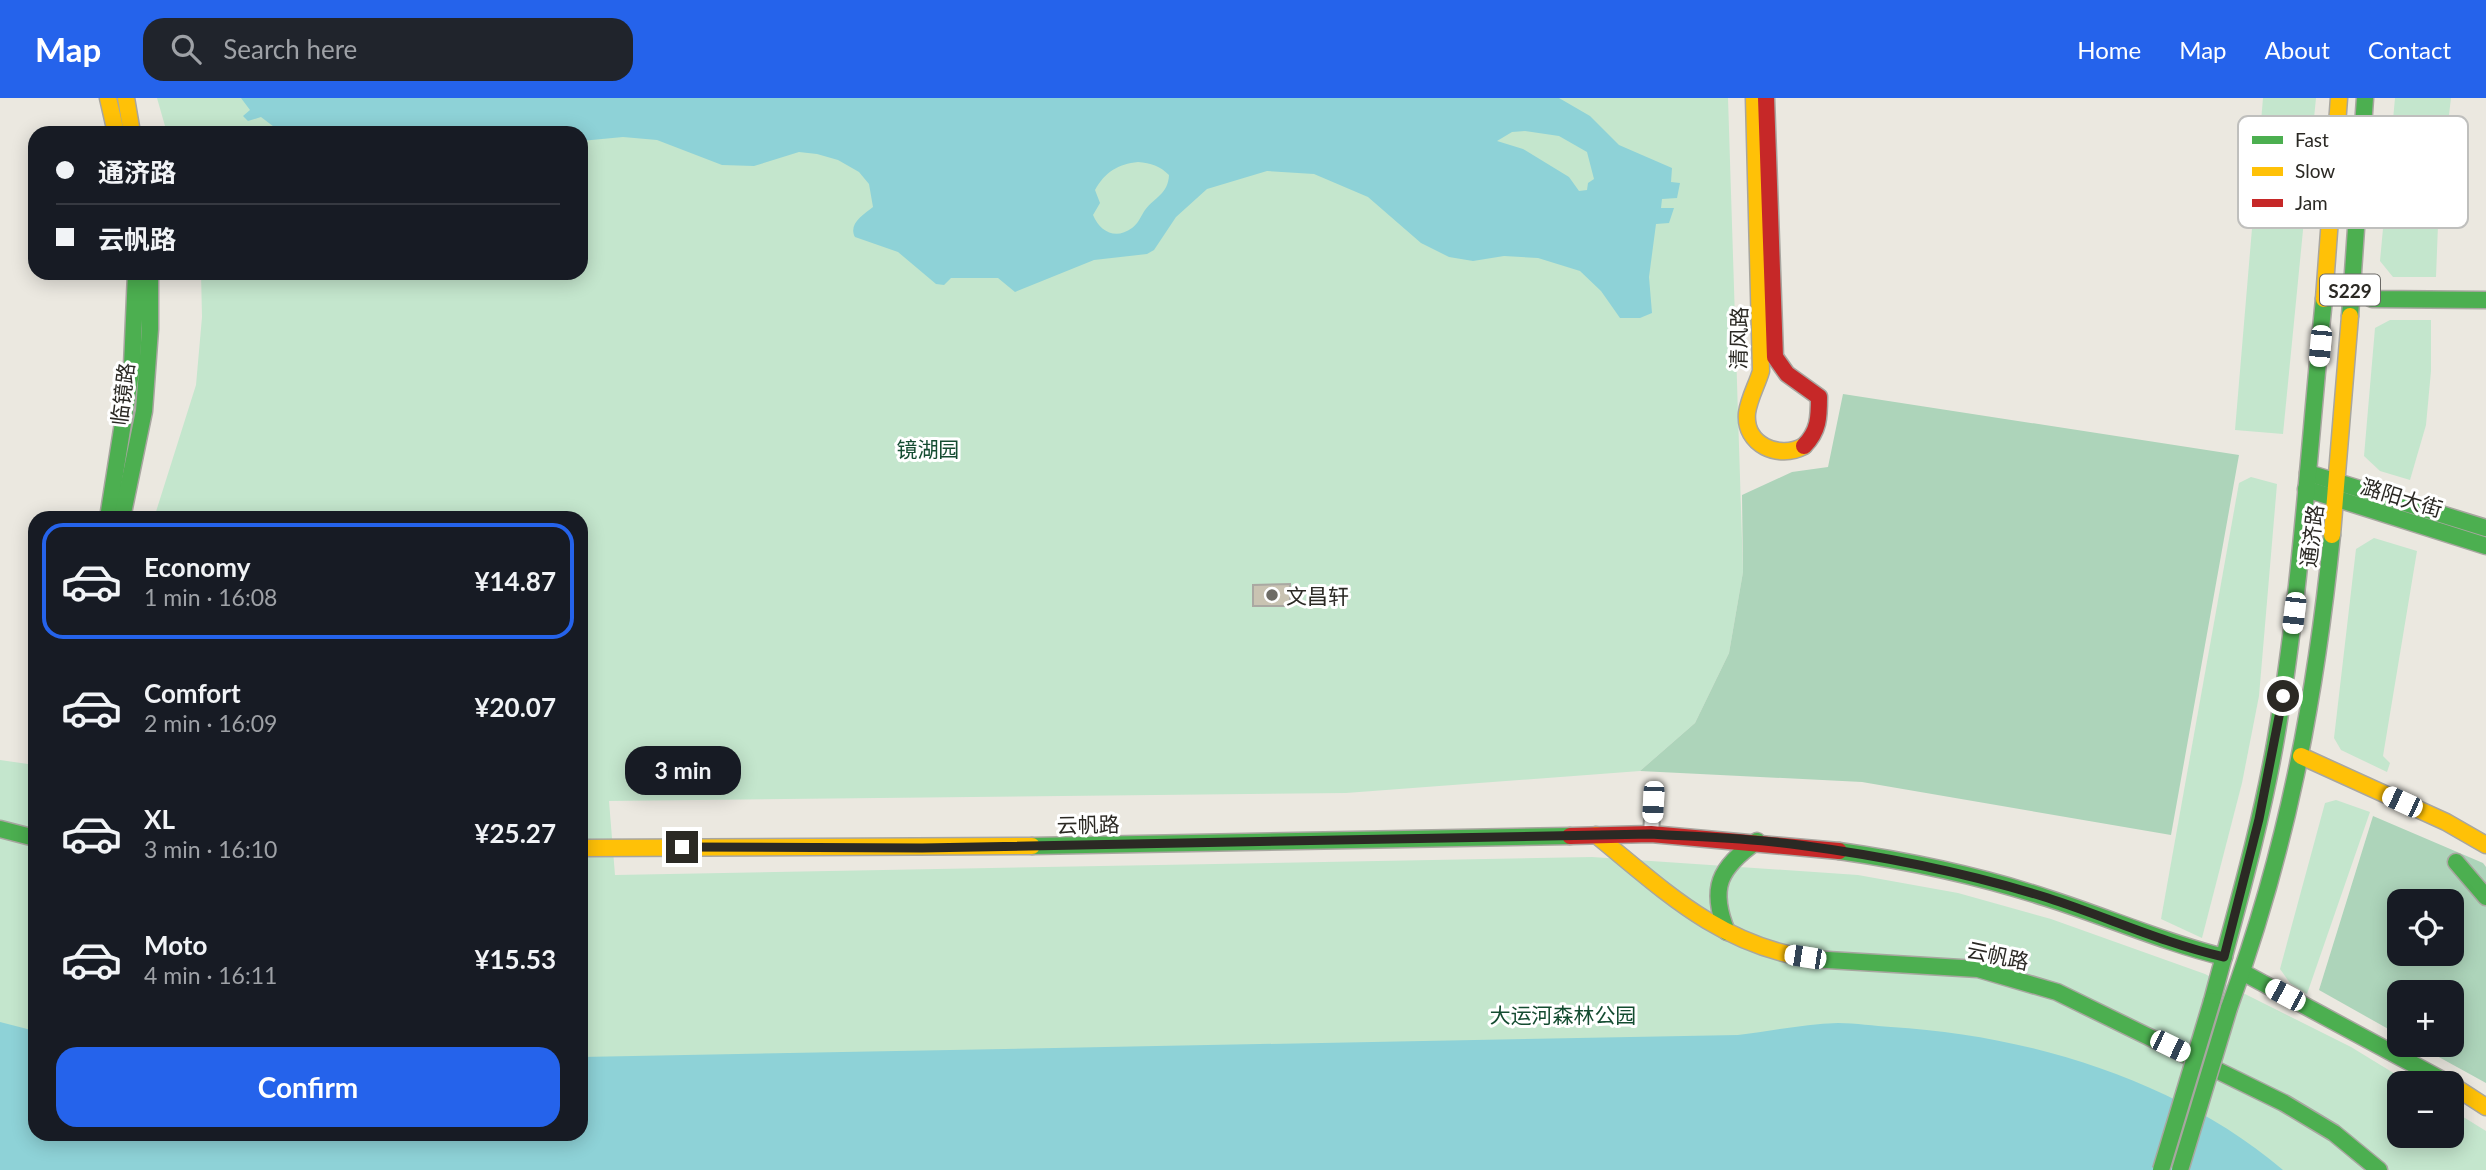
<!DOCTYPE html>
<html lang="en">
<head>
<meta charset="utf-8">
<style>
	body { margin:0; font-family:Lato,"Noto Sans SC",sans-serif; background:#20242c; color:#f1f3f6; height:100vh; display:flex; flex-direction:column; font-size:26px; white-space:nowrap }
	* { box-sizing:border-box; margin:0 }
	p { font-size:23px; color:#9ea1a6 }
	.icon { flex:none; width:38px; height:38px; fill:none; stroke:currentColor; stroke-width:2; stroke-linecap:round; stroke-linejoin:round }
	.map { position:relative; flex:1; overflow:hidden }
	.drawer { position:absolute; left:28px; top:413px; width:560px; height:630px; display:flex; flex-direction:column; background:#171b24; border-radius:21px; box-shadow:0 4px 18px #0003 }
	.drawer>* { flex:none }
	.banner { position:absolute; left:28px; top:28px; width:560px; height:154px; border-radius:21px; box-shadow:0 4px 18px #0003; display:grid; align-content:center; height:154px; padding:0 28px; background:#171b24 }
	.tools { position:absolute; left:2387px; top:791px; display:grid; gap:14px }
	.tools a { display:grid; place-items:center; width:77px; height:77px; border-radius:14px; background:#171b24; box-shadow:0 4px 18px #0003; font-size:35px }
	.end { position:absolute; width:32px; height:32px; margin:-16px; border:9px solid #2b2924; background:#fff; box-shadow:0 0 0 4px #fff }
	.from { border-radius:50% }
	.bubble { position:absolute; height:49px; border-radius:21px; background:#171b24; box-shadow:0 4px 18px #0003; font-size:23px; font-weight:700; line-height:49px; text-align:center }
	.car { position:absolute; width:21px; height:42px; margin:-21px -10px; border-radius:9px; box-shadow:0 0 5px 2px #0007; background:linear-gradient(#fff 24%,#345 0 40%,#fff 0 76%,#345 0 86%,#fff 0) }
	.banner b { display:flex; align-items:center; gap:24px; height:66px; font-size:26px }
	.banner b+b { border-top:2px solid #363941 }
	.banner i { width:18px; height:18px; background:#f1f3f6 }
	ul { padding:12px 0 0; list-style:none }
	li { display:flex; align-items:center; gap:21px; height:116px; margin:0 14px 10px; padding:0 14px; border:4px solid transparent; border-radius:21px }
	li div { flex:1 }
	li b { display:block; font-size:26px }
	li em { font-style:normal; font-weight:700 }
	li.current { border-color:#2563eb }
	li>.icon { width:63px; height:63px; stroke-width:1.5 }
	.primary-button { display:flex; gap:14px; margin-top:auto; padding:14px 28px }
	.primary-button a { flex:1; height:80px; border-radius:21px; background:#2563eb; color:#fff; font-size:28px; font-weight:700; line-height:80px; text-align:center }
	header { display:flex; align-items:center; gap:42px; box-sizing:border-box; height:98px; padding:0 35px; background:#2563eb; color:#fff }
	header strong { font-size:33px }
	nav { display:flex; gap:38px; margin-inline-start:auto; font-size:24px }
	.search { width:490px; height:63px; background:#20242c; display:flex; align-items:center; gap:18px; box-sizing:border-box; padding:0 24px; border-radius:21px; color:#9ea1a6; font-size:26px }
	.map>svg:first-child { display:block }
	.green { fill:#c4e6cd }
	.forest { fill:#add4ba; fill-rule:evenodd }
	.water { fill:#8ed2d7; fill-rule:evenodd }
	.building { fill:#c9c3b2; stroke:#aaa8a2; stroke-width:2 }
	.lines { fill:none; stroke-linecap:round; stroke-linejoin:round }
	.street-casing { stroke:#a8a6a0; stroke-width:18 }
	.fast-casing { stroke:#a8a6a0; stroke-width:19 }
	.slow-casing { stroke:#a8a6a0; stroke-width:19 }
	.jam-casing { stroke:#a8a6a0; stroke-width:19 }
	.street { stroke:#fcfcfa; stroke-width:14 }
	.fast { stroke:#4caf50; stroke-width:16 }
	.slow { stroke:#ffc107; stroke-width:16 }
	.jam { stroke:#c62828; stroke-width:16 }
	.fast-bridge-casing { stroke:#a8a6a0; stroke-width:19; stroke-linecap:butt }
	.fast-bridge { stroke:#4caf50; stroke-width:16 }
	.route { stroke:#2b2924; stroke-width:9 }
	.poi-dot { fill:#6e6c66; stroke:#fff; stroke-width:2.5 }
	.labels { text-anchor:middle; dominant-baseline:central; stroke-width:6; stroke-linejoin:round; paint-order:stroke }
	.shield { fill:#fff; stroke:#6b6966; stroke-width:2 }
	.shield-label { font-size:19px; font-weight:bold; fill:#2b2924 }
	.street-label { font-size:21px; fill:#2b2924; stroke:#fff }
	.park-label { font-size:21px; fill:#144c31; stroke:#fff }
	.poi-label { font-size:21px; fill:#2b2924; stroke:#fff; text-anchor:start }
	.key { fill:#fff; stroke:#bfbfbd; stroke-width:2 }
	.key-label { font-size:19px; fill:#2b2924 }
</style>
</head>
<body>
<header>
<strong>Map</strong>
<div class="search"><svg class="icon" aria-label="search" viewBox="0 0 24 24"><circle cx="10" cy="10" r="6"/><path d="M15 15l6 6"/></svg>Search here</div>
<nav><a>Home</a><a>Map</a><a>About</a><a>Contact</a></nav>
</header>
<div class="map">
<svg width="2486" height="1072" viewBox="0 0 2486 1072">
	<rect width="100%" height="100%" fill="#ebe8e0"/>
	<!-- green -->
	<g class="green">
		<path d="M157,0H1728L1743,474L1729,555L1695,625L1640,673L1346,695L609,703L615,777L1592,759L1858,777L1958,795L2051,821L2205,876L2351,949L2410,985H2399V1038H2452V1012L2486,1033V1072H0V662L35,667V1036H581V420H154L196,287L202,219L201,175H581V35H167Z"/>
		<path d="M2263,0H2316L2283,336L2235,332Z"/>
		<path d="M2395,0H2451L2439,101L2436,179H2393L2380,163Z"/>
		<path d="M2390,222H2431V273L2426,327L2410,382L2380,373L2364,358L2375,230Z"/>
		<path d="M2251,379L2277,386L2259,598L2242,685L2202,840L2161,821L2239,385Z"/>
		<path d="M2374,440L2417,453L2383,658L2390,665L2387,674L2341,652L2334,640L2356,451Z"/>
		<path d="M2336,702L2370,714L2307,896L2290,885L2280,871L2325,705Z"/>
	</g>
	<!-- forest -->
	<g class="forest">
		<path d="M1843,296L2239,357L2171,737L1862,684L1640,673L1695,625L1729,555L1743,474L1742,397L1792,374L1828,369Z"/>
		<path d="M2373,718L2483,765L2486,769V985L2417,947H2452V894H2399V937L2319,892ZM2399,803H2452V856H2399Z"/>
	</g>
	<!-- water -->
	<g class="water">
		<path d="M241,0H1559L1590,18L1619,47L1672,70L1671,84L1680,85L1677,100L1662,101L1661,110H1674L1669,125L1656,126L1649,179L1652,215L1640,220H1620L1601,193L1580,173L1538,160L1504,158L1473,163L1449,159L1421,145L1368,99L1314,76L1267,73L1207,91L1176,119L1154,152L1147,156L1094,162L1015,194L998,180H951L944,187L936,186L898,154L855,139C848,126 863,117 873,109L869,86L859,74L838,62L817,56L799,54L754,68L722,67L657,42L623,39L581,43V35H282L261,19L248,23L243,18L250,12ZM1525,33L1559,38L1587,54L1594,81L1588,85L1587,92L1579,93L1569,79L1523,51L1497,43L1512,34ZM1138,64C1151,65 1160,68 1169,77C1168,96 1155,99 1145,112C1141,118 1138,126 1132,130C1116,142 1100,134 1093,117L1100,105L1095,92C1105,74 1118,66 1138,64Z"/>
		<path d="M0,924L35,933V1036H581V959L1738,937C1771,933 1805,926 1838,925C1856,925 1874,928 1891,929C2028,937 2177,982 2283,1072H0Z"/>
	</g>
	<!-- building -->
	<path class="building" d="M1290,486V508H1253V487Z"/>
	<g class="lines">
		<!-- street casing -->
		<g class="street-casing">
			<path id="street" d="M1651,736L1653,704"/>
		</g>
		<!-- fast casing -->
		<g class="fast-casing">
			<g id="fast">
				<path d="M2350,187L2372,201L2486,202"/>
				<path d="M2350,218L2365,0"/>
				<path d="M2308,375L2486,430"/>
				<path d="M2306,391L2486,448"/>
				<path d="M108,420L132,268L136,175"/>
				<path d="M122,420L144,313L150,231V175"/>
				<path d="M0,731L35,740"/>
				<path d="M1032,748L1570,738"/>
				<path d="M1839,753C1909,763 1980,778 2047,800C2107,819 2163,844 2224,859"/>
				<path d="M2456,764L2486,799"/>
				<path d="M1727,834C1709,790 1719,770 1757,743"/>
				<path d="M1811,861L1978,871L2057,894L2284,1005L2334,1035L2379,1072"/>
				<path d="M2244,875L2448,985"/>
				<path d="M2212,903C2235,816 2261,728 2276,640C2301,495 2309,347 2324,201"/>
				<path d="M2229,910C2287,751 2315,604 2332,437"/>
			</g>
		</g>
		<!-- slow casing -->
		<g class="slow-casing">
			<g id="slow">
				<path d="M108,0L116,35"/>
				<path d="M126,0L132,35"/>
				<path d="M1754,0L1761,273C1757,287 1749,300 1747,315C1744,347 1779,362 1804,348"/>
				<path d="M2324,201L2339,0"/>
				<path d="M2332,437L2350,218"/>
				<path d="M2301,658L2446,724L2486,747"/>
				<path d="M1596,737C1666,794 1718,846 1811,861"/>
				<path d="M581,750L1032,748"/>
				<path d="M2452,987L2486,1009"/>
			</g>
		</g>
		<!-- jam casing -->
		<g class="jam-casing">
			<g id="jam">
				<path d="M1766,0L1775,259L1787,276L1819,299C1819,319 1819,333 1804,348"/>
				<path d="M1570,738L1651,736L1839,753"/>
			</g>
		</g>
		<!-- street -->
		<use href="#street" class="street"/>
		<!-- fast -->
		<use href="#fast" class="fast"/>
		<!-- slow -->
		<use href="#slow" class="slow"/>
		<!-- jam -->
		<use href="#jam" class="jam"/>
		<!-- fast-bridge casing -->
		<g class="fast-bridge-casing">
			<g id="fast-bridge">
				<path d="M2161,1072L2212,903"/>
				<path d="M2180,1072L2229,910"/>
			</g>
		</g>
		<!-- fast-bridge -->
		<use href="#fast-bridge" class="fast-bridge"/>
	</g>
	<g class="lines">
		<!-- route -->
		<path class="route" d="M682,749L922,750L1651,736C1700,739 1751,740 1799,747C1883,758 1968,775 2048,800C2107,819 2163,845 2224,859L2259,721L2283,598"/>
	</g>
	<!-- markers -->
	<circle class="poi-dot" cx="1272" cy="497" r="7"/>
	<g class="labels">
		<!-- shield labels -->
		<rect class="shield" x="2320" y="176.5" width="60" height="31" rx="5"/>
		<g class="shield-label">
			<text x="2350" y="192">S229</text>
		</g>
		<!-- street labels -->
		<g class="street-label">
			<text transform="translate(1738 240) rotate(-89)">清风路</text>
			<text transform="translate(122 296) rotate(-83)">临镜路</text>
			<text transform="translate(2402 399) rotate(17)">潞阳大街</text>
			<text transform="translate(2311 438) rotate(-83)">通济路</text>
			<text transform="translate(1088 726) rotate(-1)">云帆路</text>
			<text transform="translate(1998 857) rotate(12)">云帆路</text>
		</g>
		<!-- park labels -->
		<g class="park-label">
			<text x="928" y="350">镜湖园</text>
			<text x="1563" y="916">大运河森林公园</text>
		</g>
		<!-- poi labels -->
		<g class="poi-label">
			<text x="1286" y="497">文昌轩</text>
		</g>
	</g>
	<!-- legend -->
	<rect x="2238" y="18" width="230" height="112" rx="10" class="key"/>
	<rect x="2252" y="38" width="31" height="8" fill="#4caf50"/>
	<rect x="2252" y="69" width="31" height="9" fill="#ffc107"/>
	<rect x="2252" y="101" width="31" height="8" fill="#c62828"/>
	<g class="key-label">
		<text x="2295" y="49">Fast</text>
		<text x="2295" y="80">Slow</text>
		<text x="2295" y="112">Jam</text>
	</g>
</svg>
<div class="tools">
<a><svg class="icon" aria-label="locate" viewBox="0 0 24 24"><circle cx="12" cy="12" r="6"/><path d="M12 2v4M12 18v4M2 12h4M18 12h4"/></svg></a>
<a>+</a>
<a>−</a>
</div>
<i class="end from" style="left:2283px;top:598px"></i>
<i class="end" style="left:682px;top:749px"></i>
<div class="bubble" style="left:625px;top:648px;width:116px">3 min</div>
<i class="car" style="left:2320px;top:248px;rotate:185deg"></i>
<i class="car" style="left:2294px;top:515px;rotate:187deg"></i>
<i class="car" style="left:1653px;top:704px;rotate:183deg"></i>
<i class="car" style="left:2402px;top:704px;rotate:295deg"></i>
<i class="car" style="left:1805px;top:859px;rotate:279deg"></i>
<i class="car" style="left:2285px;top:897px;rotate:298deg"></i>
<i class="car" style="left:2170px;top:948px;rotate:116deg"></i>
<div class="banner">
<b><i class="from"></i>通济路</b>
<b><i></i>云帆路</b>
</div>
<section class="drawer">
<ul>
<li class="current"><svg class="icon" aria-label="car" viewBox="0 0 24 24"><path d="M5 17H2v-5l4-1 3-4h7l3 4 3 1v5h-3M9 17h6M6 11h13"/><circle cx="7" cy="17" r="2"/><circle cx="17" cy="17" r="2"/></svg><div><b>Economy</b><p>1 min · 16:08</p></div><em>¥14.87</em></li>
<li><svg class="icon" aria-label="car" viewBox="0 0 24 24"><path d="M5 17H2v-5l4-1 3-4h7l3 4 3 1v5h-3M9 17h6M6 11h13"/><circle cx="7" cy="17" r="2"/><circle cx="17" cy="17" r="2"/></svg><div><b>Comfort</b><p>2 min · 16:09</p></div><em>¥20.07</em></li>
<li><svg class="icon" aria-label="car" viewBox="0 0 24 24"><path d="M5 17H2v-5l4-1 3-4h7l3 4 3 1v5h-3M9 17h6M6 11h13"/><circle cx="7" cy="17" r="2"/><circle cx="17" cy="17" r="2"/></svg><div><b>XL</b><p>3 min · 16:10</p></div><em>¥25.27</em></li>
<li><svg class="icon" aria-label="car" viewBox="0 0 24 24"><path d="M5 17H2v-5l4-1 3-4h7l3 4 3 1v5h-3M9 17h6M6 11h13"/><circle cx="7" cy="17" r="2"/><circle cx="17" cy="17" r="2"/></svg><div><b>Moto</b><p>4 min · 16:11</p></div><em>¥15.53</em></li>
</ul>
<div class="primary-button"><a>Confirm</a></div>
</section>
</div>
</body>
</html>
